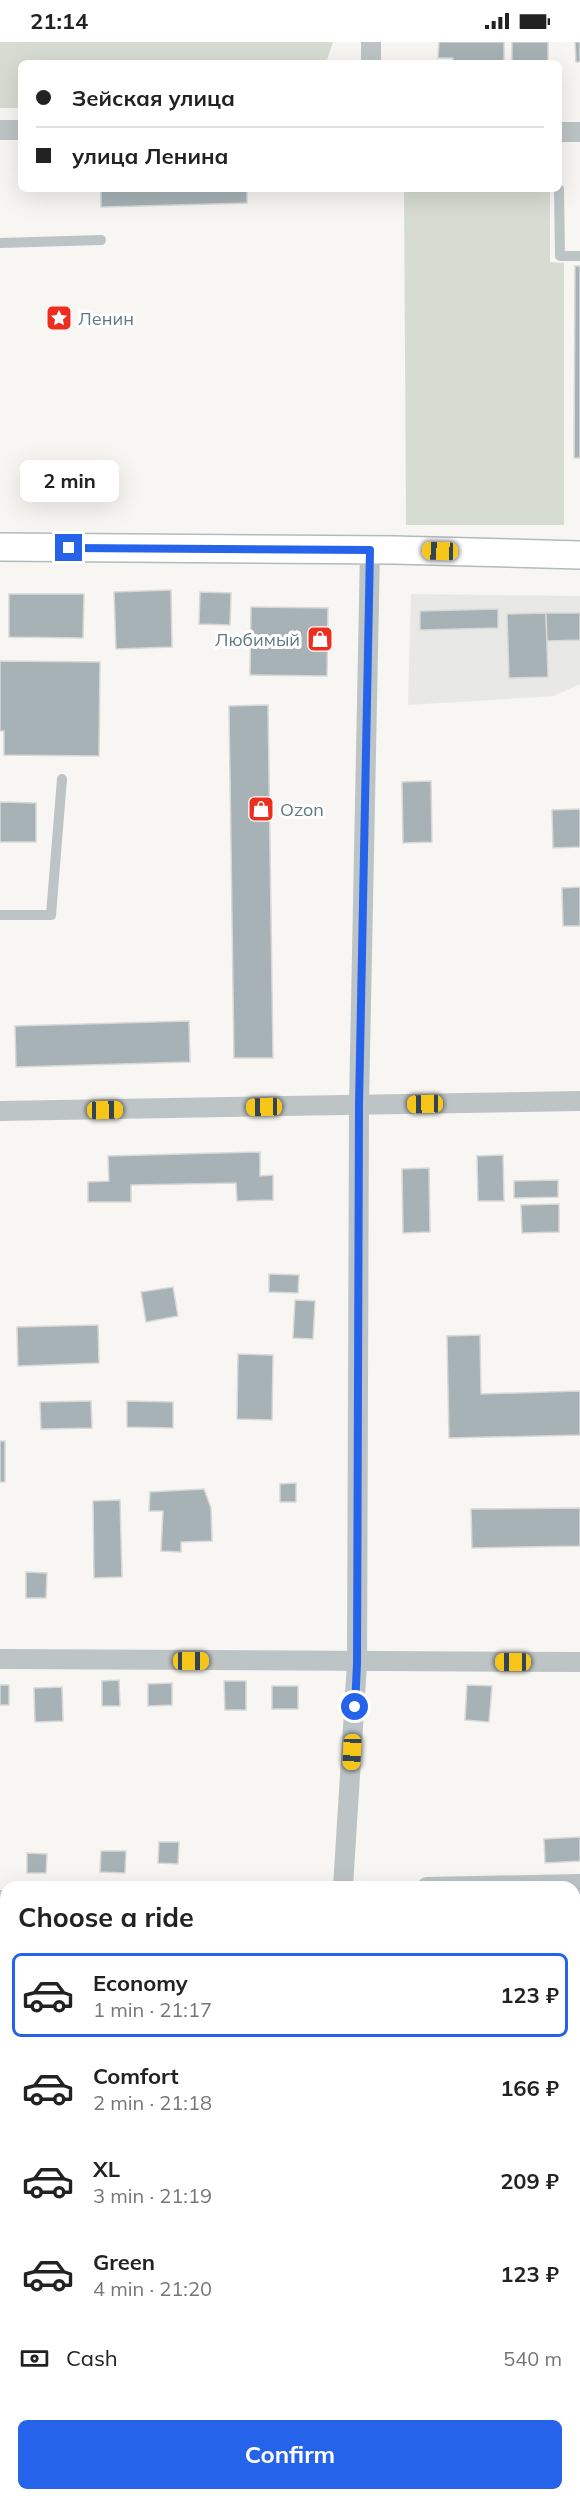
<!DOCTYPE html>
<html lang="en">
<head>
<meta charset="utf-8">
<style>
	body { margin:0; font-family:Mulish,sans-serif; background:#f6f6f6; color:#222; height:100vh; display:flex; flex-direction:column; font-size:22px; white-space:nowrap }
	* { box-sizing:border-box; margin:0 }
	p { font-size:20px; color:#767676 }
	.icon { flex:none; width:33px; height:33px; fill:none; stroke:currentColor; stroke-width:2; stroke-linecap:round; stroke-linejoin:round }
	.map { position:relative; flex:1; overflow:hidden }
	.panel { position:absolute; left:0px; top:1839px; width:580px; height:620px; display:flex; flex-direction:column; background:#fff; border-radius:18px 18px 0 0; box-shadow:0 6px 24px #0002 }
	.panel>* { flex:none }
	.banner { position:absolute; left:18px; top:18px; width:544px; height:132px; border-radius:9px; box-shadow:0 6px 24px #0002; display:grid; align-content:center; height:132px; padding:0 18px; background:#fff }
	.end { position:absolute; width:27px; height:27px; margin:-14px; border:8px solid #2563eb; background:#fff; box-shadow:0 0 0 3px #fff }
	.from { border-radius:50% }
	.bubble { position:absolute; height:42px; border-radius:9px; background:#fff; box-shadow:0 6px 24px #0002; font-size:20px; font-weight:700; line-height:42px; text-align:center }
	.car { position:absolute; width:18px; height:36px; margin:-18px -9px; border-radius:8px; box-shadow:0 0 4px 2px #0007; background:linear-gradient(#f5c518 24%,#345 0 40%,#f5c518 0 76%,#345 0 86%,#f5c518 0) }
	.banner b { display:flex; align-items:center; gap:21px; height:57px; font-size:22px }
	.banner b+b { border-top:2px solid #e0e0e0 }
	.banner i { width:15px; height:15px; background:#222 }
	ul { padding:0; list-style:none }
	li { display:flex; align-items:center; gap:18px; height:84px; margin:0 12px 9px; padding:0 6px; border:3px solid transparent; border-radius:9px }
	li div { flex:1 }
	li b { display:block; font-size:22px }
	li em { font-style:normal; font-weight:700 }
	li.active { border-color:#2563eb }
	li>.icon { width:54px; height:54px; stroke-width:1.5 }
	h2 { padding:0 18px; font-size:27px; line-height:72px }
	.pay { display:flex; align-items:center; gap:15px; height:66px; padding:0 18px; font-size:22px }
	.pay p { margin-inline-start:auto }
	.primary-button { display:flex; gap:12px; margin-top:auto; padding:12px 18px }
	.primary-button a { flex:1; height:69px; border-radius:9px; background:#2563eb; color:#fff; font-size:24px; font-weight:700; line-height:69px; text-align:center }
	.status { display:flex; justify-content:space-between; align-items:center; height:42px; padding:0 30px; background:#fff; direction:ltr }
	.status svg { height:16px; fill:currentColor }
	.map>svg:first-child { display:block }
	.built { fill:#e8e8e7 }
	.green { fill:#d7dcd2 }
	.building { fill:#a6b2b6; stroke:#d8d8d6; stroke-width:1.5 }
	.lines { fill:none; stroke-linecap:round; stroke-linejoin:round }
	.secondary-casing { stroke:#b1babd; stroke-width:30 }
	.service { stroke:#bdc4c6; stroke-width:10 }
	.minor { stroke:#bdc4c6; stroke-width:20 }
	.secondary { stroke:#fff; stroke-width:27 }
	.rail-casing { stroke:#9ea8ac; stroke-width:7 }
	.rail { stroke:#fff; stroke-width:4.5; stroke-dasharray:14; stroke-linecap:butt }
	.route { stroke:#2563eb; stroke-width:8 }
	.labels { text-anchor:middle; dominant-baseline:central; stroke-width:6; stroke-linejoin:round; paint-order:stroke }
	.poi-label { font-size:18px; fill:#607880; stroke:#fff; text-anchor:start }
</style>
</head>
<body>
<div class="status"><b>21:14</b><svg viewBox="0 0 49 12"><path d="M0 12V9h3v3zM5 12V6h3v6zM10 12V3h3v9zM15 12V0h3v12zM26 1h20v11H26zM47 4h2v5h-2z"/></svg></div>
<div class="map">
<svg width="580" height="2458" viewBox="0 0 580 2458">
	<rect width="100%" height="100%" fill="#f7f6f3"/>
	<!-- built -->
	<g class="built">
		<path d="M411,552L580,554V642L554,654L408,663Z"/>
		<path d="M0,2186H6V2296L0,2295Z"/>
	</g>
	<!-- green -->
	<g class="green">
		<path d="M0,0H333L326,21H21V66H0Z"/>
		<path d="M404,147H550V220L564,221V483H406Z"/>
	</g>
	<!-- building -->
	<g class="building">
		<path d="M439,0H504V21H453V16H438Z"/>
		<rect x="512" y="0" width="36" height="21"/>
		<path d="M575,0H580V20H576Z"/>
		<path d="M101,147H247V161L101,165Z"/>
		<path d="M575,224H580V416H574Z"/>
		<path d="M171,548L172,605L116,607L114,550Z"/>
		<path d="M200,550L231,551L230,583L199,582Z"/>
		<path d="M9,552H84L83,596L9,595Z"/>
		<path d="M251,565L328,566L327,634L250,633Z"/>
		<path d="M498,567V586L420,588V569Z"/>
		<path d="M546,571L548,635L509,636L507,572Z"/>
		<path d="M546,571H580V598L547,599Z"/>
		<path d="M0,619L100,620L99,714L4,713V689H0Z"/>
		<path d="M268,663L273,1016H234L229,664Z"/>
		<path d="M431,739L432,800L403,801L402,740Z"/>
		<path d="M0,760L36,761V800H0Z"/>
		<path d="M580,767V805L553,806L552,768Z"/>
		<path d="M580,845V884H563L562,846Z"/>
		<path d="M189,979L190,1020L16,1025L15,984Z"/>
		<path d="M260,1110V1134L273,1133V1158L237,1159L236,1141L131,1143V1160H88V1140L109,1139L108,1114Z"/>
		<path d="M503,1113L504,1159H478L477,1114Z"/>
		<path d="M429,1126L430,1190L403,1191L402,1127Z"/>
		<path d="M558,1138V1155L514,1156V1139Z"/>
		<path d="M559,1162V1190L522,1191L521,1163Z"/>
		<path d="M269,1232L299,1233L298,1251L269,1250Z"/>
		<path d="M173,1245L178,1274L146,1280L141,1250Z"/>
		<path d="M295,1258L315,1259L313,1297L293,1296Z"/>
		<path d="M98,1283L99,1321L18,1324L17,1285Z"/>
		<path d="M480,1293L481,1352L580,1349V1393L449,1396L447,1294Z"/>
		<path d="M238,1312L273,1313L272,1378L237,1377Z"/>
		<path d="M91,1359L92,1386L41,1387L40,1360Z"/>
		<path d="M127,1359L173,1360V1386L127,1385Z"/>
		<rect x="0" y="1399" width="5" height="41"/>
		<path d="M296,1441V1460H280V1442Z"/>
		<path d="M204,1447L211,1466L212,1499L181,1500V1510L161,1509L163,1469H149L150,1450Z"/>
		<path d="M120,1458L122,1535L94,1536L93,1459Z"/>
		<path d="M580,1466V1504L472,1506L471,1467Z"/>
		<path d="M26,1530L47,1531L46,1556H26Z"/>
		<path d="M119,1638L120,1664H102V1639Z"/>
		<path d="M224,1639H246V1668H225Z"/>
		<path d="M172,1641V1663L148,1664V1642Z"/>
		<rect x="0" y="1643" width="9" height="20"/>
		<path d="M467,1643L492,1644L489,1680L465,1678Z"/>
		<rect x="272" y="1644" width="26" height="23"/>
		<path d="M62,1645L63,1679L35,1680L34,1646Z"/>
		<path d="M580,1795V1819L545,1821L544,1797Z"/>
		<path d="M159,1800H179L178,1822L158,1821Z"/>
		<path d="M101,1809H126L125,1831L100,1830Z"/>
		<path d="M27,1811L47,1812L46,1831H27Z"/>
		<path d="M6,1972V1990H0V1973Z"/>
	</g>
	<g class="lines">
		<!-- secondary casing -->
		<g class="secondary-casing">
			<path id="secondary" d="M0,505L394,508L580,513"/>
		</g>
		<!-- service -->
		<g class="service">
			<path d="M559,147L560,214H580"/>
			<path d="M0,201L101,198"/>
			<path d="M0,873H51L62,737"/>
		</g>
		<!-- minor -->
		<g class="minor">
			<path d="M371,0V21"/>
			<path d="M0,88H21"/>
			<path d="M560,90H580"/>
			<path d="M0,1069L580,1059"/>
			<path d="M0,1617L580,1620"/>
			<path d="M343,1845L357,1621L359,1063L370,508"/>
			<path d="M427,1845L580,1842"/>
			<path d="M0,1858H6"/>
			<path d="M0,2409L6,2403"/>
			<path d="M38,2458L44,2452"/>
		</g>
		<!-- secondary -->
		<use href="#secondary" class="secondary"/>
		<!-- rail casing -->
		<g class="rail-casing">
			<g id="rail">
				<path d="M0,2198H6"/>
				<path d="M574,2210L580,2209"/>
				<path d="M0,2231L6,2232"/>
				<path d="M574,2241H580"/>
				<path d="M0,2245H6"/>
				<path d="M574,2254H580"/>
			</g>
		</g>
		<!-- rail -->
		<use href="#rail" class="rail"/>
	</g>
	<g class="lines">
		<!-- route -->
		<path class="route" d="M69,506L370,508L359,1063L357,1621L355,1665"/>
	</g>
	<!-- icons -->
	<defs>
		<g id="sight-square" transform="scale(1.35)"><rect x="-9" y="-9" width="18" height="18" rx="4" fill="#ed2d1e" stroke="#fff"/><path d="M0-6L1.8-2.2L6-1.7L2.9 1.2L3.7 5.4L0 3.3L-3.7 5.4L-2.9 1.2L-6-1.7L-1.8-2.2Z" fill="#fff"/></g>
		<g id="shop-square" transform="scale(1.35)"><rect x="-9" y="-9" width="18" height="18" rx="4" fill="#ed2d1e" stroke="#fff"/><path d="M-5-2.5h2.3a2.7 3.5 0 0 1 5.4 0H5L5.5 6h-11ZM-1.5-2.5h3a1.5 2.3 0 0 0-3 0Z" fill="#fff"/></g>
	</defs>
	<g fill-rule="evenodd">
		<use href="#sight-square" x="59" y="276"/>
		<use href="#shop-square" x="320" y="597"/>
		<use href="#shop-square" x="261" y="767"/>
	</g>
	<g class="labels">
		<!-- poi labels -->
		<g class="poi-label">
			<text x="78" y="276">Ленин</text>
			<text x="300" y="597" text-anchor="end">Любимый</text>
			<text x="280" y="767">Ozon</text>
		</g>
	</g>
</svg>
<i class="end from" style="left:355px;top:1665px"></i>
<i class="end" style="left:69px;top:506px"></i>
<div class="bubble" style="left:20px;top:418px;width:99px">2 min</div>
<i class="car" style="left:440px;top:509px;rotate:272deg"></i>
<i class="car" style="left:425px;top:1062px;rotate:269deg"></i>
<i class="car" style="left:264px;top:1065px;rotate:269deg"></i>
<i class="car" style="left:105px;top:1068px;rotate:89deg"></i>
<i class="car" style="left:191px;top:1619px;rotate:90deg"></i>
<i class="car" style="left:513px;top:1620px;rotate:270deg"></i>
<i class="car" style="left:352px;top:1710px;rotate:183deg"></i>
<div class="banner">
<b><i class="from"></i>Зейская улица</b>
<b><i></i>улица Ленина</b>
</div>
<section class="panel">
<h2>Choose a ride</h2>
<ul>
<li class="active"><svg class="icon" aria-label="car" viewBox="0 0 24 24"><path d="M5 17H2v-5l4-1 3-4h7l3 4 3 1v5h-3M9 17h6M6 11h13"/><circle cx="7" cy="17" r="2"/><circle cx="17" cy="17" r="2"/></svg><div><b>Economy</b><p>1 min · 21:17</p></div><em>123 ₽</em></li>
<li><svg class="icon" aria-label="car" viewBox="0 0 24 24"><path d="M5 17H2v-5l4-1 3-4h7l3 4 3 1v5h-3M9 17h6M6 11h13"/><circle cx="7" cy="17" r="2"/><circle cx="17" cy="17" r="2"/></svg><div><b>Comfort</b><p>2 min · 21:18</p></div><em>166 ₽</em></li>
<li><svg class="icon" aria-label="car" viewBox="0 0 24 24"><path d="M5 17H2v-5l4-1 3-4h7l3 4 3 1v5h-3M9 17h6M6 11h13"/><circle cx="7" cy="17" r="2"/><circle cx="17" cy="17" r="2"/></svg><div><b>XL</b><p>3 min · 21:19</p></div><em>209 ₽</em></li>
<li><svg class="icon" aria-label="car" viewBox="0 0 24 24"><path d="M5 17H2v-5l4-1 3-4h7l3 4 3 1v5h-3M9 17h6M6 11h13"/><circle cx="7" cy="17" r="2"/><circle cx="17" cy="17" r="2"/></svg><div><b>Green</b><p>4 min · 21:20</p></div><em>123 ₽</em></li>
</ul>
<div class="pay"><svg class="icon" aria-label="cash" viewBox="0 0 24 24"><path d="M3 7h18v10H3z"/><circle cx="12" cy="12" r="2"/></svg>Cash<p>540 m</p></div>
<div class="primary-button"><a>Confirm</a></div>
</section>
</div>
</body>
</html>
